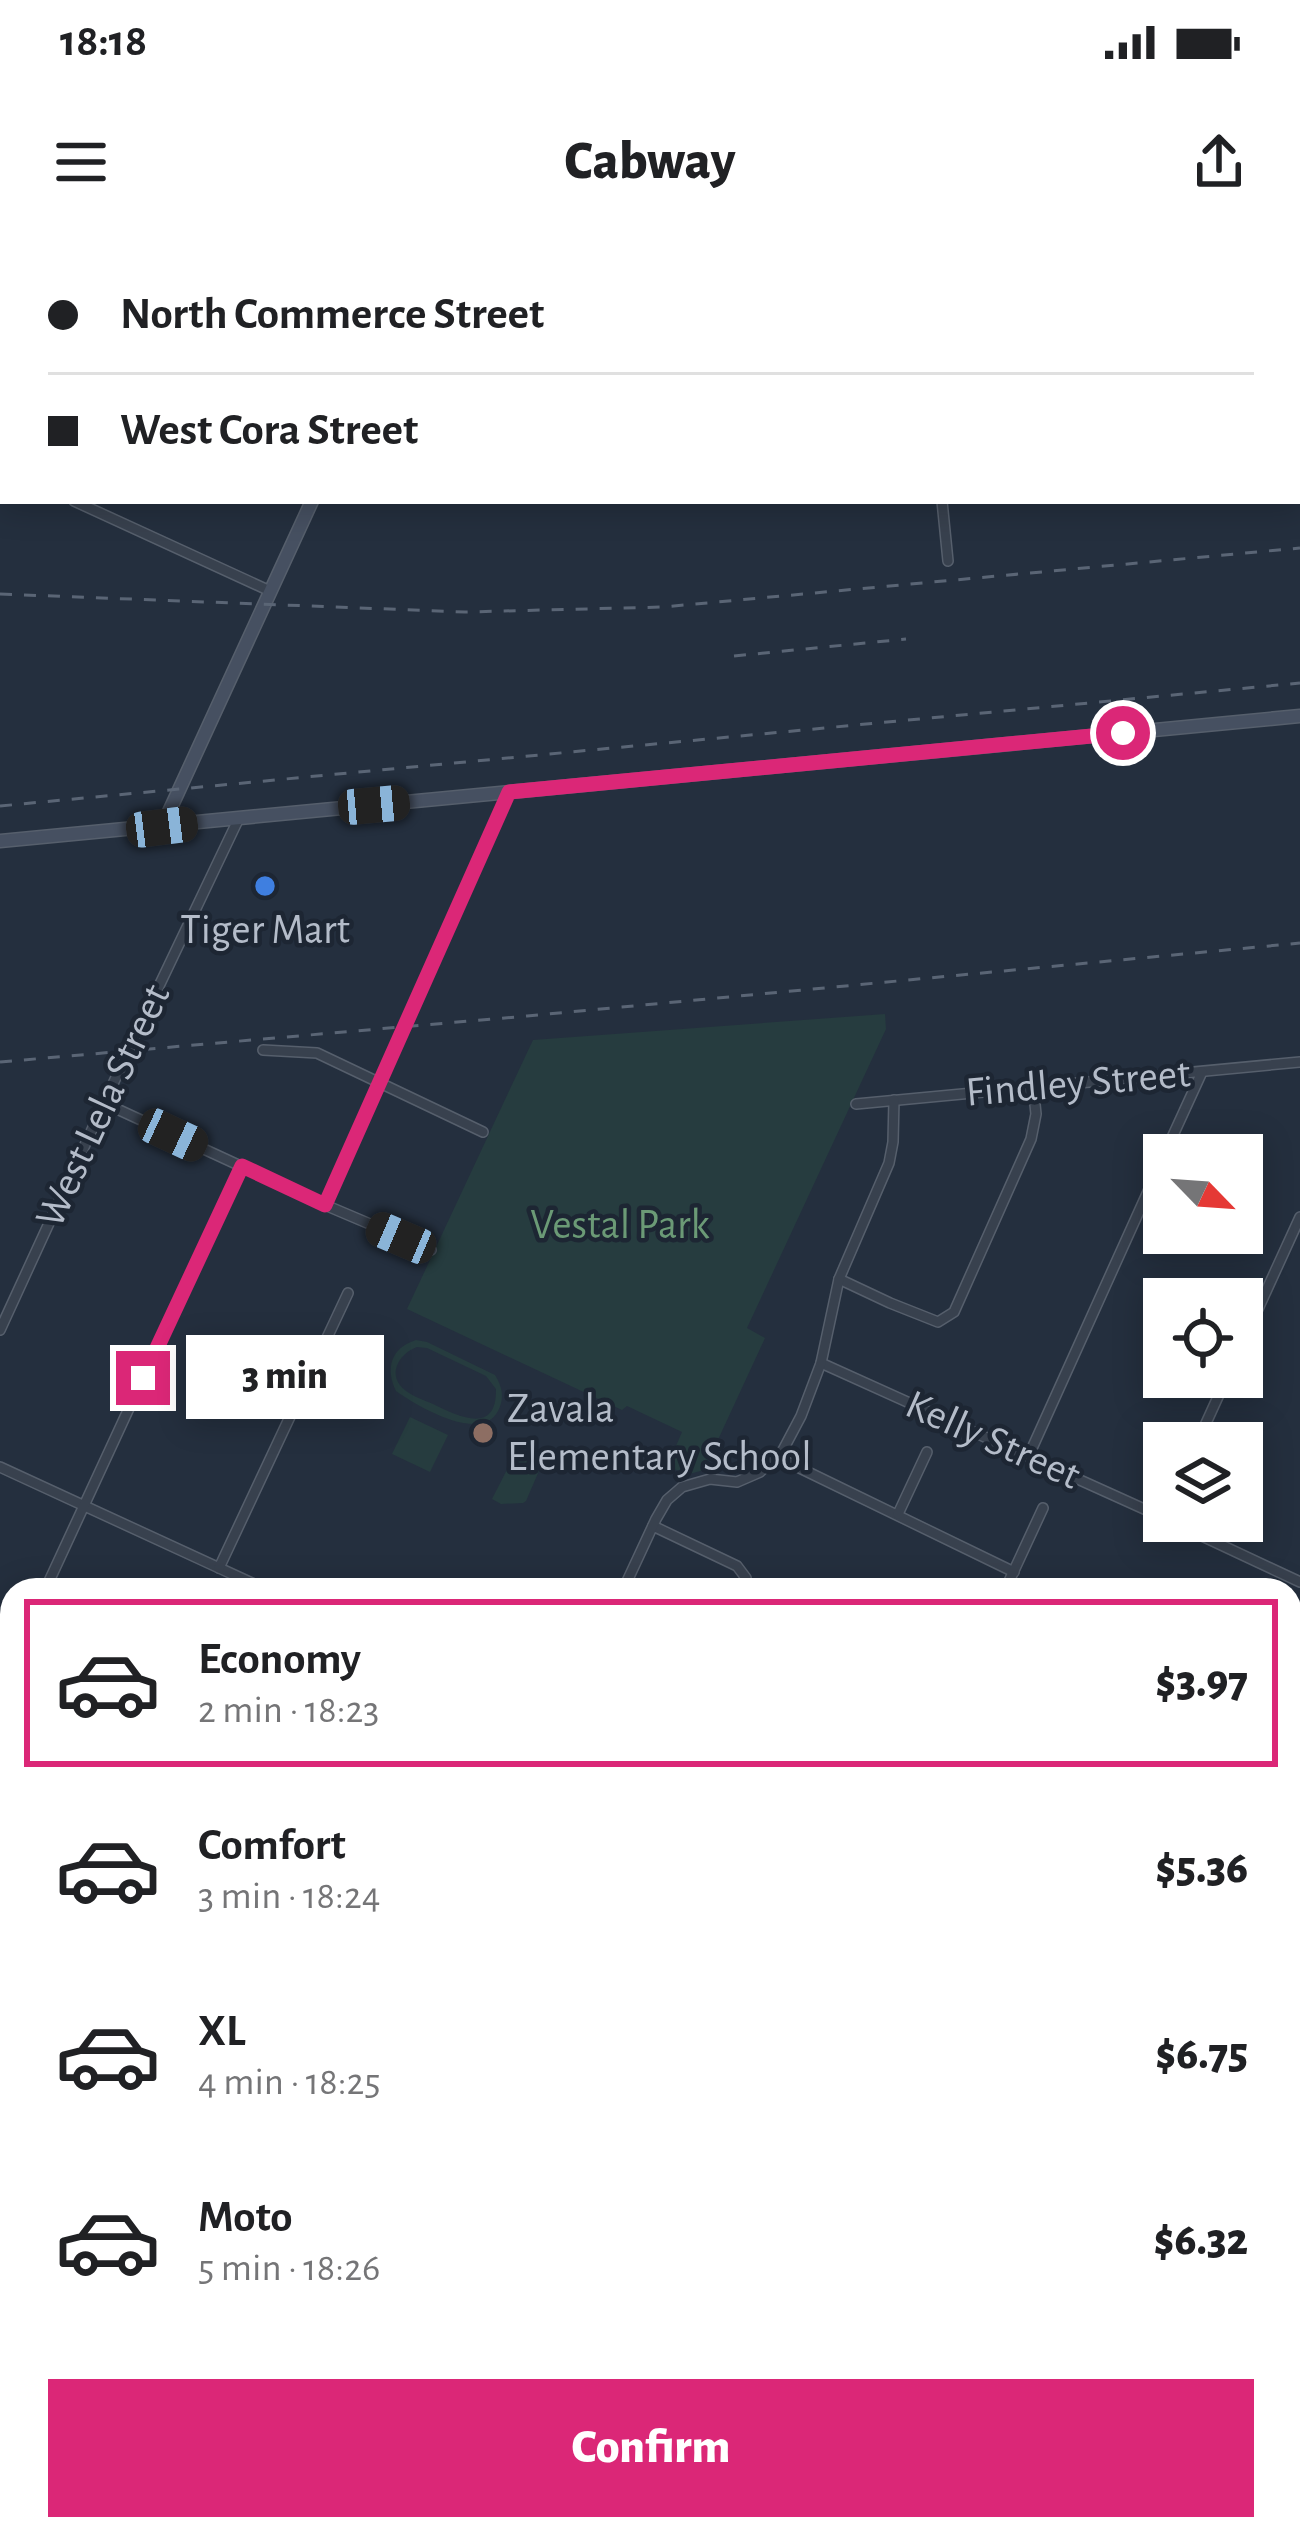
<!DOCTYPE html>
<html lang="en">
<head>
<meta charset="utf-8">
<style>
	body { margin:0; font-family:"Alegreya Sans",sans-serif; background:#f2f2f2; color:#202124; height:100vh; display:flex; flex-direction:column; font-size:45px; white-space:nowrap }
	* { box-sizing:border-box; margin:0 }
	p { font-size:39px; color:#757577 }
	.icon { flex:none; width:66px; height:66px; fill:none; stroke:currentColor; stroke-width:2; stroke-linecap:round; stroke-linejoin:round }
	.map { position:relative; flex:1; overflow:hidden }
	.drawer { position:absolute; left:0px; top:1338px; width:1302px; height:963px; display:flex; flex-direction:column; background:#fff; border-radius:36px 36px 0 0; box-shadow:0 6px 30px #0003 }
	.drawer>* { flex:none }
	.top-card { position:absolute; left:0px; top:0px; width:1302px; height:264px; box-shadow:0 6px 30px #0003; display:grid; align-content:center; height:264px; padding:0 48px; background:#fff }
	.needle { width:78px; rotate:115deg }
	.fabs { position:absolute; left:1143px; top:894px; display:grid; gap:24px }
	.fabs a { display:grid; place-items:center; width:120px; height:120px; border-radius:0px; background:#fff; box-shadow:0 6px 30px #0003; font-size:60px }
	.end { position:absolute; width:54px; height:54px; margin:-27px; border:15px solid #db2777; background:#fff; box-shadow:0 0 0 6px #fff }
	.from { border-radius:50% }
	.bubble { position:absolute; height:84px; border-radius:0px; background:#fff; box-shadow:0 6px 30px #0003; font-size:39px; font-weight:800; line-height:84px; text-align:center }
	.car { position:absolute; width:36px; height:72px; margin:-36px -18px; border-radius:15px; box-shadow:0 0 9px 3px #0007; background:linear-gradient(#222 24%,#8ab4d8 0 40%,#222 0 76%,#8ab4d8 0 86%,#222 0) }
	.top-card b { display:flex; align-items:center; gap:42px; height:114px; font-size:45px }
	.top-card b+b { border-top:3px solid #e0e0e0 }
	.top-card i { width:30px; height:30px; background:#202124 }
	ul { padding:21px 0 0; list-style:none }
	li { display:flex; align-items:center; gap:36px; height:168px; margin:0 24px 18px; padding:0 24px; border:6px solid transparent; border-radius:0px }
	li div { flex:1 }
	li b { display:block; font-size:45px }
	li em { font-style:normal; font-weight:800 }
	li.current { border-color:#db2777 }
	li>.icon { width:108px; height:108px; stroke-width:1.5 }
	.button { display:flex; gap:24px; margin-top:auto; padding:24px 48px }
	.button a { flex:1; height:138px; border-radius:0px; background:#db2777; color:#fff; font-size:48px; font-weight:800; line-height:138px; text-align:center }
	.status { display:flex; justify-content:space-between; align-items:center; height:84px; padding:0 60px; background:#fff; direction:ltr }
	.status svg { height:33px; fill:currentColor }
	header { display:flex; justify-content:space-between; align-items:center; height:156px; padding:0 48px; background:#fff; font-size:54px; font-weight:800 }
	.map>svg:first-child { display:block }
	.green { fill:#263c3f; fill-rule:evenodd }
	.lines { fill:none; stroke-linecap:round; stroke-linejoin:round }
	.street-casing { stroke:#565f6c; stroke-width:12 }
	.secondary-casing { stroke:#565f6c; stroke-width:15 }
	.primary-casing { stroke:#414a57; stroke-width:16 }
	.street { stroke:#38414e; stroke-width:9 }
	.secondary { stroke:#465061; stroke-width:12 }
	.primary { stroke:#56606e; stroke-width:14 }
	.rail { stroke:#5a6575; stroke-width:3; stroke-dasharray:12 12; stroke-linecap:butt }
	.route { stroke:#db2777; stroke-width:15 }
	.shop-dot { fill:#3f7fe0; stroke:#1d2633; stroke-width:4.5 }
	.education-dot { fill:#8d6e63; stroke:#1d2633; stroke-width:4.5 }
	.labels { text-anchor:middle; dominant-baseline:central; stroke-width:9; stroke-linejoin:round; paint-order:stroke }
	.poi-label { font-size:42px; fill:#b4bcc9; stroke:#1d2633 }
	.street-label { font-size:42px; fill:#b4bcc9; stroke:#1d2633 }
	.park-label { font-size:42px; fill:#6b9a76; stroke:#1d2633 }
</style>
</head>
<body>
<div class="status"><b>18:18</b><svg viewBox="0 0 49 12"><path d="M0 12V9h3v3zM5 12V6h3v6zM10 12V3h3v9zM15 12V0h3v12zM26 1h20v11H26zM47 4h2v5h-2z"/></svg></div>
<header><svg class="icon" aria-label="menu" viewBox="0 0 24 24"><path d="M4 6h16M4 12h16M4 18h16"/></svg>Cabway<svg class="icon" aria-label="share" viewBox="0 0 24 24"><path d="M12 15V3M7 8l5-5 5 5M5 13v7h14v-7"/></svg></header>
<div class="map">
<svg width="1300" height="2300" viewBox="0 0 1300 2300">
	<rect width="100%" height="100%" fill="#242f3e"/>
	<!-- green -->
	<g class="green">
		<path d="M454,0H1126L1093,3H453Z"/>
		<path d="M885,774L886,789L747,1088L765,1098L704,1230L689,1234L667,1227L682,1192L627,1166L622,1170L407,1069L533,800Z"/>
		<path d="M416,1100L427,1102L495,1135C502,1146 505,1158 498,1171C481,1204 417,1166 396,1151C385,1128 391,1108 416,1100ZM417,1107L427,1108L486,1136L496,1149C497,1196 458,1176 433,1164C424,1160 414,1157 406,1151C386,1136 398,1114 417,1107Z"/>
		<path d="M410,1177L448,1195L430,1232L392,1214Z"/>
		<path d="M515,1214L542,1224L526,1261L523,1263L501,1264L492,1259Z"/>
	</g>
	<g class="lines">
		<!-- street casing -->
		<g class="street-casing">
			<g id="street">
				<path d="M350,0L357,3"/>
				<path d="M1299,113H1300"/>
				<path d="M0,227L3,228"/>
				<path d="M74,261L270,351"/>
				<path d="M942,261L948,321"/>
				<path d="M263,810L317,813L483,892"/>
				<path d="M104,863L325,965L431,1010"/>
				<path d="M856,864L1300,822"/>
				<path d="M1164,915L1202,832"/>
				<path d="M325,965L509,552"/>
				<path d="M839,1039L890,1063L938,1082L954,1072L1031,899L1036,874L1034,855L1026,848"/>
				<path d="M0,1090L129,809L239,578"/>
				<path d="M1242,1104L1300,977"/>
				<path d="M821,1123L1164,1278"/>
				<path d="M1197,1203L1227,1137"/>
				<path d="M1029,1215L1164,916"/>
				<path d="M777,1217L1014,1332"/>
				<path d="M0,1227L267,1350"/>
				<path d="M898,1274L927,1212"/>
				<path d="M1170,1281L1300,1342"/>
				<path d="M653,1286L737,1326L746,1338L744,1350"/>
				<path d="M219,1328L348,1053"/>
				<path d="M45,1350L241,926"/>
				<path d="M623,1350L656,1279L667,1260L682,1247L710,1239L737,1242L760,1232L783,1210L801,1176L821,1123L839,1039L889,923L893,902L894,860"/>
				<path d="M1005,1350L1043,1268"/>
				<path d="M0,1390L12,1395"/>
				<path d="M1290,1424L1300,1403"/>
				<path d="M0,1447L12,1422"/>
				<path d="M0,2000L12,2006"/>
				<path d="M1290,2148L1300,2152"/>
				<path d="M1290,2213L1300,2191"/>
				<path d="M692,2289L700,2300"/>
				<path d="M22,2300L27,2290"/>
				<path d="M368,2300L374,2289"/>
				<path d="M921,2300L935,2289"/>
				<path d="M1098,2300L1103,2289"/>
				<path d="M1249,2300L1254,2289"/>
			</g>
		</g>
		<!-- secondary casing -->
		<g class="secondary-casing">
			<g id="secondary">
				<path d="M427,3L428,0"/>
				<path d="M1222,3L1260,0"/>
				<path d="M0,38L3,40"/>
				<path d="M162,587L312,261"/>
				<path d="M0,601L1300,476"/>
				<path d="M0,1574L12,1580"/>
				<path d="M1290,1682L1300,1686"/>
				<path d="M0,1869L12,1843"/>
			</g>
		</g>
		<!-- primary casing -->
		<g class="primary-casing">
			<g id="primary">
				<path d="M1290,1815L1300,1807"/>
				<path d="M663,2300L677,2289"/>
			</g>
		</g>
		<!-- street -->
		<use href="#street" class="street"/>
		<!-- secondary -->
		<use href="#secondary" class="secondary"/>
		<!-- primary -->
		<use href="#primary" class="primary"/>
		<!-- rail -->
		<g class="rail">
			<path d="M0,354L465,372L663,367L1300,308"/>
			<path d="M734,416L906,399"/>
			<path d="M0,566L1300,443"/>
			<path d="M0,822L527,776L1300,703"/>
		</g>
	</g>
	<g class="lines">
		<!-- route -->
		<path class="route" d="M143,1138L242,926L325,965L509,552L1123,493"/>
	</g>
	<!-- markers -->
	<circle class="shop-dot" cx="265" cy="646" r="12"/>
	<circle class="education-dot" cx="483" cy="1193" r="12"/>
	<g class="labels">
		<!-- poi labels -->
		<g class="poi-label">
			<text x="265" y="690">Tiger Mart</text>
			<text x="507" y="1169" text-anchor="start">Zavala<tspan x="507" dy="48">Elementary School</tspan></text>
		</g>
		<!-- street labels -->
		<g class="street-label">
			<text transform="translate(1078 843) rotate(-5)">Findley Street</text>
			<text transform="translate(103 866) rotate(-65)">West Lela Street</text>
			<text transform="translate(993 1200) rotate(24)">Kelly Street</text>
		</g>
		<!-- park labels -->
		<g class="park-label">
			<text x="620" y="985">Vestal Park</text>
		</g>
	</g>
</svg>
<div class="fabs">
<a><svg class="needle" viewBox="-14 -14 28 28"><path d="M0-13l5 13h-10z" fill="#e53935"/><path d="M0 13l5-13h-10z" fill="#757577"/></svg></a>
<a><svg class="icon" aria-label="locate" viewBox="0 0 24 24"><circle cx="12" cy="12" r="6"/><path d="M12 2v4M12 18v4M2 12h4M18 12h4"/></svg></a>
<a><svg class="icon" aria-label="layers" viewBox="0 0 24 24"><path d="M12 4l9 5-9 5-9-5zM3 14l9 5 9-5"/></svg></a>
</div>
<i class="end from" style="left:1123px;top:493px"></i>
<i class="end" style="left:143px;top:1138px"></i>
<div class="bubble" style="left:186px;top:1095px;width:198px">3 min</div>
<i class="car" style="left:374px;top:565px;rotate:85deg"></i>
<i class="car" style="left:162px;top:587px;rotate:83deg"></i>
<i class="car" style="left:173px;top:895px;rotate:115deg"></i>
<i class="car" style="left:401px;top:998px;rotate:293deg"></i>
<div class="top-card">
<b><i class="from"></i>North Commerce Street</b>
<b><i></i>West Cora Street</b>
</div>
<section class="drawer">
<ul>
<li class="current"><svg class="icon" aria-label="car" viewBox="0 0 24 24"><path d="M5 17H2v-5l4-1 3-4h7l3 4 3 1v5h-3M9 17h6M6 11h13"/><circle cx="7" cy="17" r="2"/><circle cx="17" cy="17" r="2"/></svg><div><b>Economy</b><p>2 min · 18:23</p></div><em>$3.97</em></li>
<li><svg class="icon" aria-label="car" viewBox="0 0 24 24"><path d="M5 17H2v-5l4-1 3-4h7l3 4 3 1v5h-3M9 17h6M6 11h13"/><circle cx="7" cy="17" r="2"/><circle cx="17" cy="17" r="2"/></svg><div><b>Comfort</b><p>3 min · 18:24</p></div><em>$5.36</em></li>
<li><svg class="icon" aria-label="car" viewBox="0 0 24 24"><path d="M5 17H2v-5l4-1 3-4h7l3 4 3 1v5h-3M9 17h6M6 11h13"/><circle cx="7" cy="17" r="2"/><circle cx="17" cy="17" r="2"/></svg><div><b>XL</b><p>4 min · 18:25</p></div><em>$6.75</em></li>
<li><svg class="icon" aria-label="car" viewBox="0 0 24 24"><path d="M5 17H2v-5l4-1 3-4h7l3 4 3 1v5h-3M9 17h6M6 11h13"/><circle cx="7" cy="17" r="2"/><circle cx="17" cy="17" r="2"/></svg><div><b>Moto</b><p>5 min · 18:26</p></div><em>$6.32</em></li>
</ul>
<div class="button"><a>Confirm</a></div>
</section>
</div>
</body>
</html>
